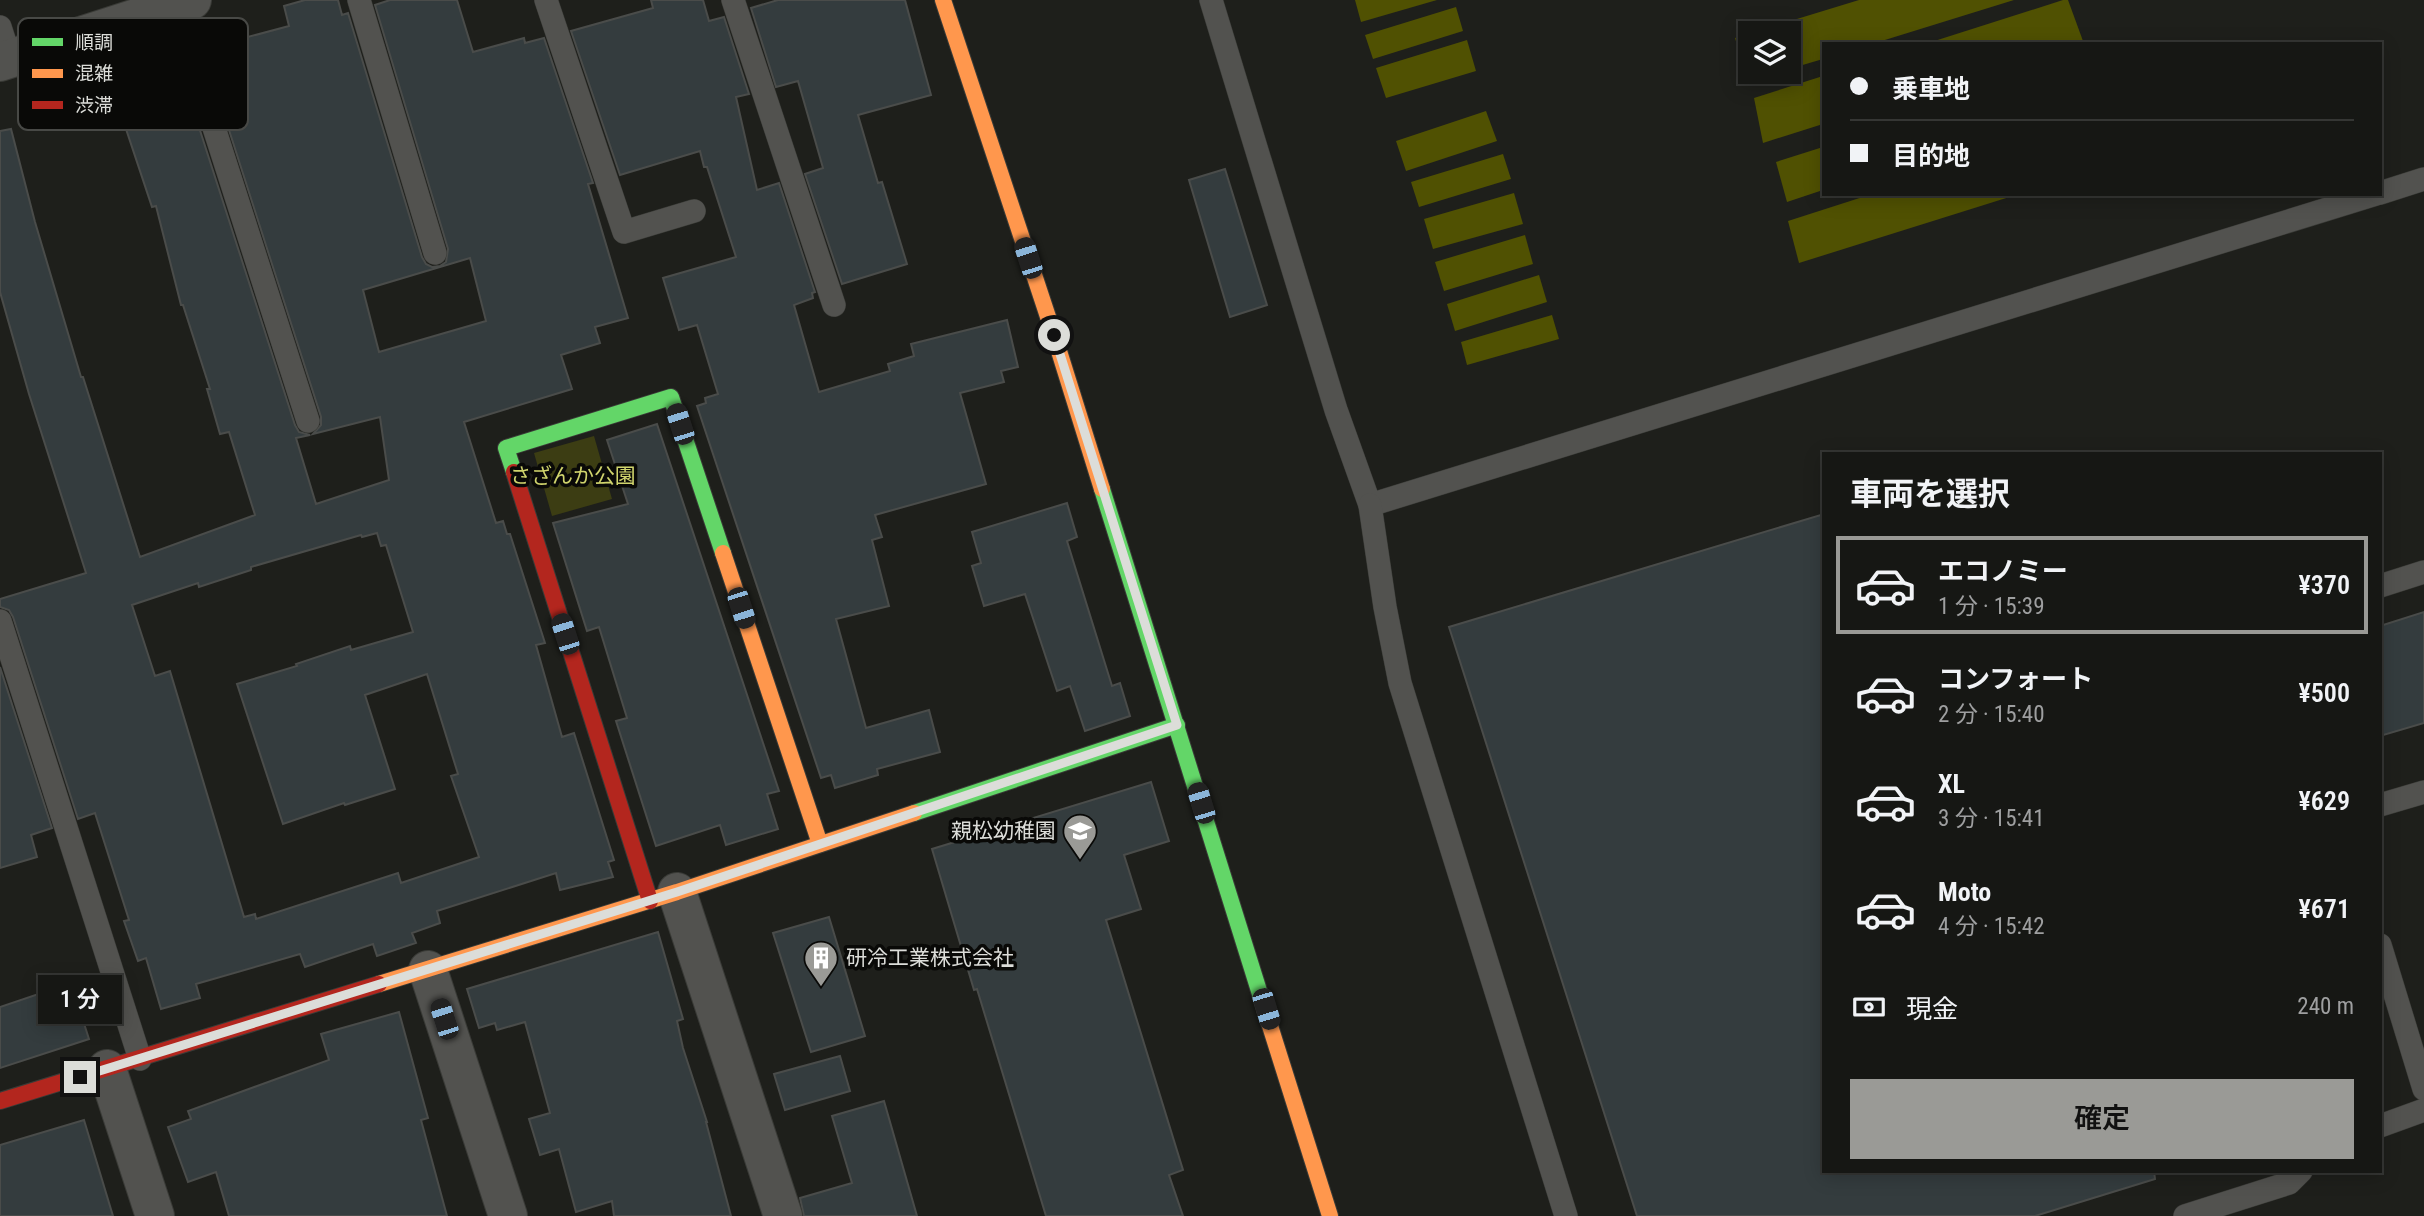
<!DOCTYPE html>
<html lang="ja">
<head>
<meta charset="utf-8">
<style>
	body { margin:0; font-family:"Roboto Condensed","Noto Sans JP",sans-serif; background:#1f201d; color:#f1f3f6; height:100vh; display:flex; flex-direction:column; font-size:26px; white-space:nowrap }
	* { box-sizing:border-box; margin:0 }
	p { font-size:23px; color:#9e9fa0 }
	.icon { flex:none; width:38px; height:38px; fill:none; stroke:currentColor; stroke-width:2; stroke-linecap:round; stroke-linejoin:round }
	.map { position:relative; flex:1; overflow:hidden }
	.drawer { position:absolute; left:1822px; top:452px; width:560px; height:721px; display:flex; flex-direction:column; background:#161714; border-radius:0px; box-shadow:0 4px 18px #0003,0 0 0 2px #353634 }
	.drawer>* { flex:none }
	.hud { position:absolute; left:1822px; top:42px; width:560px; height:154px; border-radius:0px; box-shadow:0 4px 18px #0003,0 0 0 2px #353634; display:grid; align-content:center; height:154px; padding:0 28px; background:#161714 }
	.controls { position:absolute; left:1738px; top:21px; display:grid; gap:14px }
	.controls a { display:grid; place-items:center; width:63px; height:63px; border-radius:0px; background:#161714; box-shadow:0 4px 18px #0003,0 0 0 2px #353634; font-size:35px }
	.end { position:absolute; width:32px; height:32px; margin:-16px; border:9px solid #dcddd9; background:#111; box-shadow:0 0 0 4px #111 }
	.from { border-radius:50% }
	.bubble { position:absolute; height:49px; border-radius:0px; background:#161714; box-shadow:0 4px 18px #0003,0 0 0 2px #353634; font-size:23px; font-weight:600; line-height:49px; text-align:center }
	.car { position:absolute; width:21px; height:42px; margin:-21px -10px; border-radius:9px; box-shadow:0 0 5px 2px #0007; background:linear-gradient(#222 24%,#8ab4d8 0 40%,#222 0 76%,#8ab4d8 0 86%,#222 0) }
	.hud b { display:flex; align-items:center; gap:24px; height:66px; font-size:26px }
	.hud b+b { border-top:2px solid #353634 }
	.hud i { width:18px; height:18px; background:#f1f3f6 }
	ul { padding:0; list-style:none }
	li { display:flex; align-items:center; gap:21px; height:98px; margin:0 14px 10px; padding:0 14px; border:4px solid transparent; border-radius:0px }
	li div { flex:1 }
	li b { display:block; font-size:26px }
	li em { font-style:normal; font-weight:600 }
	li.active { border-color:#9a9a96 }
	li>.icon { width:63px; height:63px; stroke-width:1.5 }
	h2 { padding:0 28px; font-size:32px; line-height:84px }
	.pay { display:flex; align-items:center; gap:18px; height:77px; padding:0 28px; font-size:26px }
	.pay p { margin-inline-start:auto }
	.primary-button { display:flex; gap:14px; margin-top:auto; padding:14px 28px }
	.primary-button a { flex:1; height:80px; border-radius:0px; background:#9a9a96; color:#111; font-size:28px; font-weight:600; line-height:80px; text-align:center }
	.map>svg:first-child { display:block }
	.green { fill:#3c3d13 }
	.water { fill:#505102 }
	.building { fill:#343c3e; stroke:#4a4c4a; stroke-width:2; fill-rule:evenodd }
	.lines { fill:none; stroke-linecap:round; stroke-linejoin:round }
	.lane-casing { stroke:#3a3b37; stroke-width:24 }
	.street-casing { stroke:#3a3b37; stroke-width:40 }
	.fast-casing { stroke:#3a3b37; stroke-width:18 }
	.slow-casing { stroke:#3a3b37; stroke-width:18 }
	.jam-casing { stroke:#3a3b37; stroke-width:18 }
	.lane { stroke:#52524f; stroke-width:23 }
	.street { stroke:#52524f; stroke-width:38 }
	.fast { stroke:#63d668; stroke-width:16 }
	.slow { stroke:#ff974d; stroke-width:16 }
	.jam { stroke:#b3261e; stroke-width:16 }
	.route { stroke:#dcddd9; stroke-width:9 }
	.labels { text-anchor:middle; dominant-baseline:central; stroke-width:7; stroke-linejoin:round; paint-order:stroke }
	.park-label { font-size:21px; fill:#d0d46d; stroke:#090907 }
	.poi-label { font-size:21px; fill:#dcddd9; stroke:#090907; text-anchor:end }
	.key { fill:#090907; stroke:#484946; stroke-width:2 }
	.key-label { font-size:19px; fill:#dcddd9 }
</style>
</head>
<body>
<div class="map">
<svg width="2424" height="1216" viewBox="0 0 2424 1216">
	<rect width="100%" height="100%" fill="#1e1f1b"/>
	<!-- green -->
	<path class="green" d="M594,436L612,499L552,516L534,453Z"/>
	<!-- water -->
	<g class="water">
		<path d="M1355,0H1437L1361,22Z"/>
		<path d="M1859,0H2014L1872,44H1824L1823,59L1789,69L1788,33H1750V72H1781L1748,82L1735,38Z"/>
		<path d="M2063,0H2068L2083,41L2075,44H1925Z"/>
		<path d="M1456,7L1463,31L1373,59L1365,35Z"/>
		<path d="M1467,40L1476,71L1386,98L1376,68Z"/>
		<path d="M1823,76V124L1763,143L1754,98Z"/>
		<path d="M1486,111L1497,141L1406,171L1396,141Z"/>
		<path d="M1823,147V190L1787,202L1776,162Z"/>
		<path d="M1503,154L1511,179L1419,207L1411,182Z"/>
		<path d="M1514,193L1523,224L1433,249L1424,219Z"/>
		<path d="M1872,194H2019L1799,263L1788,221Z"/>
		<path d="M1525,235L1533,264L1444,291L1435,262Z"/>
		<path d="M1539,275L1547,302L1455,331L1447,304Z"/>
		<path d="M1552,315L1559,339L1467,365L1461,342Z"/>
	</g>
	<!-- building -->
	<g class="building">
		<path d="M305,0H338L342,15L348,13L422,257L426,264L432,267L440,266L446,262L448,249L375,5L390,0H457L473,52L524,38L525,43L544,38L593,183L588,184L628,318L595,327L600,343L561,355L572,389L464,422L496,523L503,521L507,534H510L545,643L536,645L562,737L574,733L614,860L608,862L613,877L560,890L556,873L437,911L440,923L412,933L416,943L377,956L373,944L305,967L300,954L196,984L200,998L161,1009L146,958L138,961L124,921L129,920L95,813L78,819L13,617L9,610L0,607V599L86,573L29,394L0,292V131L11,129L35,222L81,377H83L140,557L255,515L229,432L220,434L207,389H210L183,305H181L156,206L152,207L113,90L121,88L112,61L168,43L172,57L176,56L295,425L299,432L310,435L296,438L316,504L389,480L380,417L313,434L321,425V417L203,49L289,26L284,6ZM470,258L486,321L379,352L363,290ZM377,533L381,546L386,545L413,632L351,650L350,646L296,664L297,666L237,684L283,824L344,803L345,805L395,789L365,695L427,674L458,774L451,776L479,857L401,883L398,873L256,919L255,914L244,917L170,671L155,676L132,605L198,583L199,587L251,570V567L361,535L362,537Z"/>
		<path d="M651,0H703L709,21L724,17L749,94L736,97L757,190L779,183L815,292L812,293L813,298L794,305L819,392L890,371L888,364L914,356L911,344L1007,320L1018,367L1001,371L1004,382L960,393L986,484L875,515L882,537L872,540L889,606L836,619L866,728L929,710L940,752L877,769L878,775L835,788L831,775L821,778L697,406L706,403L705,398L718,394L697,325L679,330L663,278L736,257L707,167H704L700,151L620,175L571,31L653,8Z"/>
		<path d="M778,0H905L931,95L858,115L878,183L882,182L907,264L842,284L805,174L823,168L798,81L776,87L751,8Z"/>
		<path d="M1225,169L1267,305L1230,317L1189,180Z"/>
		<path d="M657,424L779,791L767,794L778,829L726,845L720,825L656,846L616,721L627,718L599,627L587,631L553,523L628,504L607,440Z"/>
		<path d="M1067,503L1077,537L1067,541L1112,686L1120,683L1130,716L1085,731L1070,686L1057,691L1025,594L984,606L972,566L981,563L972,532Z"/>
		<path d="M1824,514V1171H2154L2155,1179L2035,1216H1637L1449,627Z"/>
		<path d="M2424,612V723L2380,736V626Z"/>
		<path d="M0,667L52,828L31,835L37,857L0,868Z"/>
		<path d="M1151,782L1169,841L1124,855L1141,909L1106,920L1183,1170L1169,1175L1183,1216H1046L977,989L974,990L932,849Z"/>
		<path d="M829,917L865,1036L811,1052L773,933Z"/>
		<path d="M658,932L683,1019L677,1021L683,1048L707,1122H706L731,1216H614L612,1201L576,1212L559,1149L540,1155L529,1119L550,1113L525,1022L497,1030L495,1023L479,1028L467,989Z"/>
		<path d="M71,983L89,1039L0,1068V1007Z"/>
		<path d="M399,1012L428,1118L421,1120L447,1216H229L216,1172L188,1182L168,1127L191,1119L188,1111L329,1060L321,1034Z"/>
		<path d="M840,1056L850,1091L785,1110L774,1074Z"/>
		<path d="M884,1101L917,1216H804L800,1198L852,1183L832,1116Z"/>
		<path d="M84,1120L113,1216H0V1145Z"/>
	</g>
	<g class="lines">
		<!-- lane casing -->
		<g class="lane-casing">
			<g id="lane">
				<path d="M359,0L435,253"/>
				<path d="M546,0L624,232L694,211"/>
				<path d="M733,0L834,305"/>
				<path d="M1211,0L1336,410L1370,505L2376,194"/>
				<path d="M175,6L308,421"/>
				<path d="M0,27L10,58"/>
				<path d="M2380,193L2424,179"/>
				<path d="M1370,505L1385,607L1400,683L1566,1216"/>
				<path d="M2380,586L2424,572"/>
				<path d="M0,621L140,1059"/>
				<path d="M2380,805L2424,792"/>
				<path d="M2380,945L2424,1089"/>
				<path d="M2380,1126L2424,1110"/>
				<path d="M2185,1216L2289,1183L2301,1171"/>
			</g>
		</g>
		<!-- street casing -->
		<g class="street-casing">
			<g id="street">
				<path d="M0,62L192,0"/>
				<path d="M677,892L783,1216"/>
				<path d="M428,970L508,1216"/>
				<path d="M107,1069L155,1216"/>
			</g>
		</g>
		<!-- fast casing -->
		<g class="fast-casing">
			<g id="fast">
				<path d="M514,472L506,448L671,397L723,553"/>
				<path d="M1102,489L1265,1010"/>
				<path d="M914,813L1177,725"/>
			</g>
		</g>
		<!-- slow casing -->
		<g class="slow-casing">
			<g id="slow">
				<path d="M943,0L1054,335L1102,489"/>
				<path d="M723,553L820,844"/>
				<path d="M379,984L677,892L914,813"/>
				<path d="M1265,1010L1330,1216"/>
			</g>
		</g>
		<!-- jam casing -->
		<g class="jam-casing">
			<g id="jam">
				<path d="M514,472L650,901"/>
				<path d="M0,1101L379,984"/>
			</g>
		</g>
		<!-- lane -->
		<use href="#lane" class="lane"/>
		<!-- street -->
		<use href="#street" class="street"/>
		<!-- fast -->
		<use href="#fast" class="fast"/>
		<!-- slow -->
		<use href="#slow" class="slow"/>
		<!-- jam -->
		<use href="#jam" class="jam"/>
	</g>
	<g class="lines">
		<!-- route -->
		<path class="route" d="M80,1077L677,892L1177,725L1054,335"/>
	</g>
	<!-- icons -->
	<defs>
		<g id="school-pin" transform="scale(1.75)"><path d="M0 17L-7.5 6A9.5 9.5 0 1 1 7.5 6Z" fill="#9a9a96" stroke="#090907"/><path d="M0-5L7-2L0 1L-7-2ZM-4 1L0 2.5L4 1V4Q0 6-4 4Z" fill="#fff"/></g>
		<g id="building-pin" transform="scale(1.75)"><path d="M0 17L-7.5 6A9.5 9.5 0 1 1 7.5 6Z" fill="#9a9a96" stroke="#090907"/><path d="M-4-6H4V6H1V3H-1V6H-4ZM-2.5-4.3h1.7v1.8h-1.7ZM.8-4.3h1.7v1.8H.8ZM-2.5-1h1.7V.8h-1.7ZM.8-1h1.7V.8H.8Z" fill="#fff"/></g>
	</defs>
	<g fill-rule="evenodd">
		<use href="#school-pin" x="1080" y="831"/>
		<use href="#building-pin" x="821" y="958"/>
	</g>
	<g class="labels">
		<!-- park labels -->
		<g class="park-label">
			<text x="573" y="476">さざんか公園</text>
		</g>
		<!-- poi labels -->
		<g class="poi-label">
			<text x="1056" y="831">親松幼稚園</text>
			<text x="846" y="958" text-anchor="start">研冷工業株式会社</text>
		</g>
	</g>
	<!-- legend -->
	<rect x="18" y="18" width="230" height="112" rx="10" class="key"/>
	<rect x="32" y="38" width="31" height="8" fill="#63d668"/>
	<rect x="32" y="69" width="31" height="9" fill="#ff974d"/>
	<rect x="32" y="101" width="31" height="8" fill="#b3261e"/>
	<g class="key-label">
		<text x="75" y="49">順調</text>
		<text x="75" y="80">混雑</text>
		<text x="75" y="112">渋滞</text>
	</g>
</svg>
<div class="controls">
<a><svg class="icon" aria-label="layers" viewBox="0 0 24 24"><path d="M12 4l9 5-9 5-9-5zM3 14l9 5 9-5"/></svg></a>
</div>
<i class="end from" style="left:1054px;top:335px"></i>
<i class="end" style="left:80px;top:1077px"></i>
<div class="bubble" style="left:38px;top:975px;width:84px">1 分</div>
<i class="car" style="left:1028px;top:258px;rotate:342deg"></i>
<i class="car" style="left:680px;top:424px;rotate:342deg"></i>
<i class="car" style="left:741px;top:608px;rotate:162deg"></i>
<i class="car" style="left:565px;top:634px;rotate:342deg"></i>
<i class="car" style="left:1201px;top:803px;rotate:343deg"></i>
<i class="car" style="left:1266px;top:1009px;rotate:163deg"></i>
<i class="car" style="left:444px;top:1019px;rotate:342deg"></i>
<div class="hud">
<b><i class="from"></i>乗車地</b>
<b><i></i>目的地</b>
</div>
<section class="drawer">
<h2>車両を選択</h2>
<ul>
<li class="active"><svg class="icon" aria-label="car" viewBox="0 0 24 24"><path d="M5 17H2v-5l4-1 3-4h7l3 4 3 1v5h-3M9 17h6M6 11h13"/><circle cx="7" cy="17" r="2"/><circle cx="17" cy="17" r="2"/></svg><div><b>エコノミー</b><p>1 分 · 15:39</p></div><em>¥370</em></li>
<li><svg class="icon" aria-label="car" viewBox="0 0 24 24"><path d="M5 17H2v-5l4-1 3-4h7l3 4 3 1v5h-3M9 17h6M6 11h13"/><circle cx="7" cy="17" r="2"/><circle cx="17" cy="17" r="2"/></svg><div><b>コンフォート</b><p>2 分 · 15:40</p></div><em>¥500</em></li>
<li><svg class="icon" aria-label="car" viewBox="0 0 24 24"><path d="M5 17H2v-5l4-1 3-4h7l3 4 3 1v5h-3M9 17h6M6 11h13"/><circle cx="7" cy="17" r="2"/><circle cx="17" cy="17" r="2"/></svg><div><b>XL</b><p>3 分 · 15:41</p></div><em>¥629</em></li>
<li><svg class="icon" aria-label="car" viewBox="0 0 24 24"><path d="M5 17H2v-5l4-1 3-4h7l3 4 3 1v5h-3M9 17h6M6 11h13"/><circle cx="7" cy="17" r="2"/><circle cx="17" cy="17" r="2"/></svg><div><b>Moto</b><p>4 分 · 15:42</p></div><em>¥671</em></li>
</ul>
<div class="pay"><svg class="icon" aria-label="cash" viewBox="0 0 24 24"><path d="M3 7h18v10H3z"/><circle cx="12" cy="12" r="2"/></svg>現金<p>240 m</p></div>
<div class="primary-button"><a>確定</a></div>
</section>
</div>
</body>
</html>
